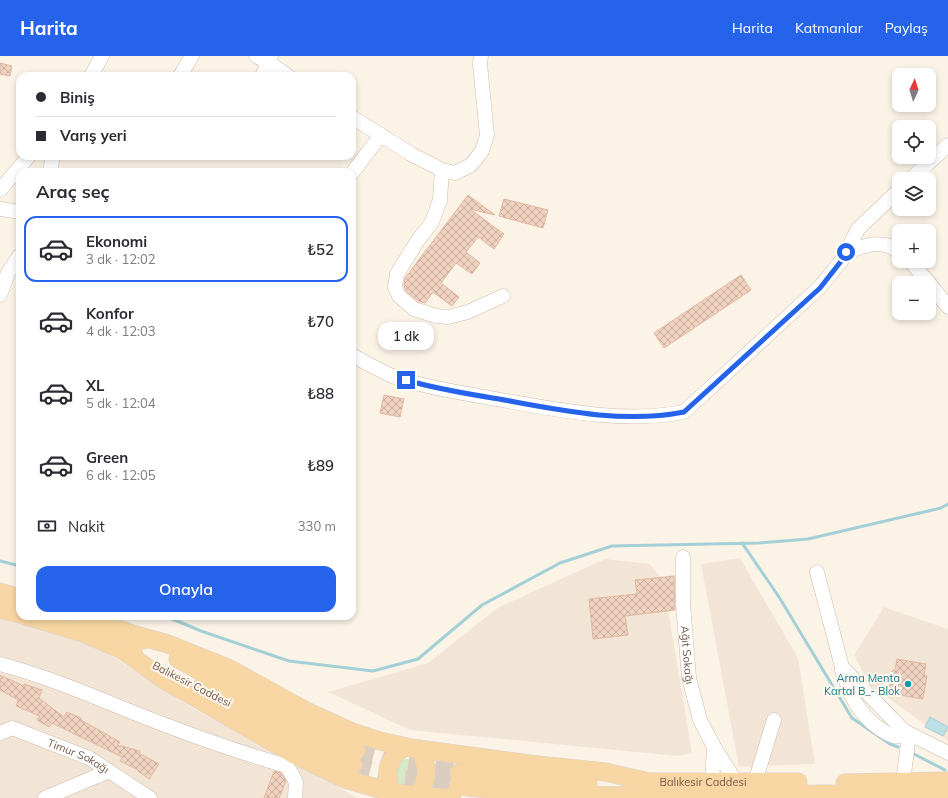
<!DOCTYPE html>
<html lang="tr">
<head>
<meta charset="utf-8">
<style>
	body { margin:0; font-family:Mulish,sans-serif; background:#f2f2f3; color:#2b2b33; height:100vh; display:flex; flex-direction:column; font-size:15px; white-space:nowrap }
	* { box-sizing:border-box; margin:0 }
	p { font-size:13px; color:#7c7c81 }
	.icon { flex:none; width:22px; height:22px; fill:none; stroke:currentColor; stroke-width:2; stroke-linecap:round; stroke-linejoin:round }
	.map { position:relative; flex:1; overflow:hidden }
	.sheet { position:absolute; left:16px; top:112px; width:340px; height:452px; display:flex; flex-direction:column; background:#fff; border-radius:12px; box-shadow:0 2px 6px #0003 }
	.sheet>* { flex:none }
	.top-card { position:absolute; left:16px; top:16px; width:340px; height:88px; border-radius:12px; box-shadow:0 2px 6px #0003; display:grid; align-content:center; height:88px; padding:0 20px; background:#fff }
	.needle { width:26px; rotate:4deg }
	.controls { position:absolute; left:892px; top:12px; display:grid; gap:8px }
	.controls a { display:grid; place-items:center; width:44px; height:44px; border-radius:8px; background:#fff; box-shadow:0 2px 6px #0003; font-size:20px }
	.end { position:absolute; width:18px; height:18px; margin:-9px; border:5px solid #2563eb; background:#fff; box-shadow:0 0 0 2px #fff }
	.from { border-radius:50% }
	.bubble { position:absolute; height:28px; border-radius:12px; background:#fff; box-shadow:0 2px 6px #0003; font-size:13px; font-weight:600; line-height:28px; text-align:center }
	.top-card b { display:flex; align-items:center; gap:14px; height:38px; font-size:15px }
	.top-card b+b { border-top:1px solid #e1e1e2 }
	.top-card i { width:10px; height:10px; background:#2b2b33 }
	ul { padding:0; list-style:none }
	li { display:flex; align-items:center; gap:12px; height:66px; margin:0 8px 6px; padding:0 12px; border:2px solid transparent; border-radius:12px }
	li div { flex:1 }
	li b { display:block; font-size:15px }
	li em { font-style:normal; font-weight:600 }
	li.on { border-color:#2563eb }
	li>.icon { width:36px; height:36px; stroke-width:1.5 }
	h2 { padding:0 20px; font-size:18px; line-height:48px }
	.pay { display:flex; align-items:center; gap:10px; height:44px; padding:0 20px; font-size:15px }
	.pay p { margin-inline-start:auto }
	.cta { display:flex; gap:8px; margin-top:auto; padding:8px 20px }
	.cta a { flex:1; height:46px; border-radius:12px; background:#2563eb; color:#fff; font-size:16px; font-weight:600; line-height:46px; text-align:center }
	header { display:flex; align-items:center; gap:24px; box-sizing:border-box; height:56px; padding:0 20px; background:#2563eb; color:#fff }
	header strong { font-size:19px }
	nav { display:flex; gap:22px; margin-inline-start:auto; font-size:14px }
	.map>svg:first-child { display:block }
	.residential { fill:#f3e5d6 }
	.grass { fill:#d5e9c6 }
	.water { fill:#bce0e5; stroke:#a3cfd6 }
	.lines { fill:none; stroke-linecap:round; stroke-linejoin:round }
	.stream { stroke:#a3cfd6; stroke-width:3 }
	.building { fill:url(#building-cross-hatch); stroke:#e2b8a1 }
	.major-tunnel { stroke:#dacdc0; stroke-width:18; stroke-dasharray:18 9; stroke-linecap:butt }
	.minor-casing { stroke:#cdbbae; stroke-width:15 }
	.major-casing { stroke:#d8d1cd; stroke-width:19 }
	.minor { stroke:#fff; stroke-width:14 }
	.major { stroke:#f7d6a3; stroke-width:18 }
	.route { stroke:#2563eb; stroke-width:5 }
	.culture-dot { fill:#0f9aa8; stroke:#fef7ee; stroke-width:1.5 }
	.labels { text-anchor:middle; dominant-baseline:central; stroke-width:4; stroke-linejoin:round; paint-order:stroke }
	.street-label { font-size:11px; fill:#755a4c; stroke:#fef7ee }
	.culture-label { font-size:11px; fill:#0d838f; stroke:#fef7ee; text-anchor:end }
</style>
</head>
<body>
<header>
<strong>Harita</strong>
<nav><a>Harita</a><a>Katmanlar</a><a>Paylaş</a></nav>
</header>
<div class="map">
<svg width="948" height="742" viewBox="0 0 948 742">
	<defs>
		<pattern id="building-cross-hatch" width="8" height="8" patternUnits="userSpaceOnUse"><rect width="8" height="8" fill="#f0d2c0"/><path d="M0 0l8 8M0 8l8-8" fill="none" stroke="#c7ad9e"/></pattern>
	</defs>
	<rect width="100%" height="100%" fill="#fcf3e7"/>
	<!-- residential -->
	<g class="residential">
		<path d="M740,502L798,602L815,708L739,711L701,508Z"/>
		<path d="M605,503L650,508L663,524L692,697L677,700L410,674L328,636L428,607L499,551Z"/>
		<path d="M884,551L948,573V685L869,628L854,599Z"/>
		<path d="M0,562L92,587L192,652L319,719L357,742H0Z"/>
	</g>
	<!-- grass -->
	<circle class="grass" cx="406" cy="716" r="13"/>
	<!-- water -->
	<path class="water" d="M930,661L948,671L943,680L925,671Z"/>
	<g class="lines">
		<!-- stream -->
		<g class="stream">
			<path d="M742,487L779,541L852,662L890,688L898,691"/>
			<path d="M0,505L20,510"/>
			<path d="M165,560L201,575L289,605L373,615L418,603L482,549L560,507L612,490L759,487L808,483L941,452L948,448"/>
			<path d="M912,697L945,714"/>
		</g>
	</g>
	<!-- building -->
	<g class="building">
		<path d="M0,7L12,10L10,20L0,18Z"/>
		<path d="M468,139L495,159L470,153L504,178L494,193L478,181L466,196L480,207L472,218L456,207L441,227L459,241L452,250L433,236L425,247L418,245L406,235L404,230L405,222Z"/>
		<path d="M504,143L548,154L543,172L499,160Z"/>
		<path d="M741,219L751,234L664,292L654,277Z"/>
		<path d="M384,339L404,343L400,361L380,357Z"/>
		<path d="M674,520L675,554L625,560L628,579L593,583L589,543L637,538L635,524Z"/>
		<path d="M897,603L926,608L924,619L927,620L923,643L888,637L892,615L895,614Z"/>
		<path d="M0,619L24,630V628L42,634L39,642L64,661L67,656L81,662V664L120,686L118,689L140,695L139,697L159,708L149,723L138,715V714L120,705L122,701L52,667L49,671L37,664L40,660L16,650L18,644L0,634Z"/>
		<path d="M274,715L281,717L286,725L279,742H264Z"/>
	</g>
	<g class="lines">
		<!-- major-tunnel -->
		<g class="major-tunnel">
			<path d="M356,695L405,709L459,717"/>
			<path d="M353,709L402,723L458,730"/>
		</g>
		<!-- minor casing -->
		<g class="minor-casing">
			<g id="minor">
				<path d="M256,0L268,6L288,20"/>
				<path d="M91,20L102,0"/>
				<path d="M180,20L192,0"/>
				<path d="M262,20L271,0"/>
				<path d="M352,61L411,98L442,114L455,117L471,109L482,95L487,79L480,8L481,0"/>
				<path d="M442,114L440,144L432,166L418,184L397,218L395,231L399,240L414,253L436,260L448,261L468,256L503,240"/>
				<path d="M50,116L53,100"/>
				<path d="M352,117L381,79"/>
				<path d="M911,123L948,89"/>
				<path d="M0,134L29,100"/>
				<path d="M0,153L20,156"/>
				<path d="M846,196C864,190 882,182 899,196"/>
				<path d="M910,205L929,227"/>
				<path d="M929,227L948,251"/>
				<path d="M0,239L8,217L20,199"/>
				<path d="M352,299C366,307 380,315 395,321C426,332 459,336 490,342C553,353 620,368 684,356L820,231L842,204L858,173L899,134"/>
				<path id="s1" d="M683,501V548L689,622L700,664L714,691"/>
				<path d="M817,516L842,611L904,675L948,697"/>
				<path d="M0,608C45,620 88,638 132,656C182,676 234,695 287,710L296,726L295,742"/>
				<path d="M842,614C851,640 857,657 880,673C891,680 895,683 909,678L903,726"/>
				<path id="s2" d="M0,677L12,672L89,702L150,742"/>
				<path d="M712,726L714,691L736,726"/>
				<path d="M755,726L774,664"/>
				<path d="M45,742L109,715"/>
			</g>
		</g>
		<!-- major casing -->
		<g class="major-casing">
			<g id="major">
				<path d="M0,536L20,542"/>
				<path d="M0,553L20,558"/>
				<path d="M26,560L86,578L134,599"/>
				<path d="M83,560L132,578L143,584"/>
				<path d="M132,578L168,588L228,612L308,656L352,676L380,685L411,692L529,708L605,716L645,725"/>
				<path d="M124,595L163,623L295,699L345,723L390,736L418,740L452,742"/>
				<path d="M178,603L294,666L356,695"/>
				<path d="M201,631L290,680L353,709"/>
				<path d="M459,717L588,728"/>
				<path id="s3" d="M633,726H798"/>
				<path d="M845,727L948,725"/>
				<path d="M458,730L537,738L578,740L830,738L901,740L948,738"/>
				<path d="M393,742C385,721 384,703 405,691"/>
				<path d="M416,742C429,723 429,713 420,693"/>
			</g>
		</g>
		<!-- minor -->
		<use href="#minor" class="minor"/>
		<!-- major -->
		<use href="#major" class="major"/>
	</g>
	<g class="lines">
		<!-- route -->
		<path class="route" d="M406,324C436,333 468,338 499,343C559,354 623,368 684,356L820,232L842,204L846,196"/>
	</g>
	<!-- markers -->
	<circle class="culture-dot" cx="908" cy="628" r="4"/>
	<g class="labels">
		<!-- street labels -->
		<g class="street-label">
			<text stroke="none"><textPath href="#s1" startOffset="98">Ağıt Sokağı</textPath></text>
			<text transform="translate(192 628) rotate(27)">Balıkesir Caddesi</text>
			<text stroke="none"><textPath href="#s2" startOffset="85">Timur Sokağı</textPath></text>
			<text stroke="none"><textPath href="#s3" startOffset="70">Balıkesir Caddesi</textPath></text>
		</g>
		<!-- culture labels -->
		<g class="culture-label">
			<text x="900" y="622">Arma Menta<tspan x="900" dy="13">Kartal B_- Blok</tspan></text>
		</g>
	</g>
</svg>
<div class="controls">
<a><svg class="needle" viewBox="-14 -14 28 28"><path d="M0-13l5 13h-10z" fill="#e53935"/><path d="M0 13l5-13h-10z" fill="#7c7c81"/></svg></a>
<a><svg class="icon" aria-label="locate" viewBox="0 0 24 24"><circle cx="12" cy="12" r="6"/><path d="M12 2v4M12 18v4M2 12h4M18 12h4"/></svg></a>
<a><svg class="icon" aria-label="layers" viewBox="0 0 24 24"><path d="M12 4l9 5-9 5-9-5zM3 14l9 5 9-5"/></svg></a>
<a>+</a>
<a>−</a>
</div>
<i class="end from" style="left:846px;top:196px"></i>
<i class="end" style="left:406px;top:324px"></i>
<div class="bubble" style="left:378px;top:266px;width:56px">1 dk</div>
<div class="top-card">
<b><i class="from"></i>Biniş</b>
<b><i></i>Varış yeri</b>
</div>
<section class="sheet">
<h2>Araç seç</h2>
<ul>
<li class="on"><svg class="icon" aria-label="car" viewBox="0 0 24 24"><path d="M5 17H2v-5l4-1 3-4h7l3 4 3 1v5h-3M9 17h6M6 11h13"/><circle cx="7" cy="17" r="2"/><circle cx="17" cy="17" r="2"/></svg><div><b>Ekonomi</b><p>3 dk · 12:02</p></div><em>₺52</em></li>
<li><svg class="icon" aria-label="car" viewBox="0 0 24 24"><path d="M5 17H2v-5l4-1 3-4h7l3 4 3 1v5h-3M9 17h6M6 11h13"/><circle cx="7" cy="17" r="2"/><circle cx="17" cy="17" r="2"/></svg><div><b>Konfor</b><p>4 dk · 12:03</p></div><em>₺70</em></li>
<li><svg class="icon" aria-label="car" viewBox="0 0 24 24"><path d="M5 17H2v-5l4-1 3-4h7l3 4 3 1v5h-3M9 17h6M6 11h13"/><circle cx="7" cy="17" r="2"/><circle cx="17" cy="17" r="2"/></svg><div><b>XL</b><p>5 dk · 12:04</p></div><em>₺88</em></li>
<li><svg class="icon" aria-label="car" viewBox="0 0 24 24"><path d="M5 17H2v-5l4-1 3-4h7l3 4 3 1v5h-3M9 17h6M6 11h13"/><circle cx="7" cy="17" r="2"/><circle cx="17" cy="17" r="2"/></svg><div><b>Green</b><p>6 dk · 12:05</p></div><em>₺89</em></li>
</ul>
<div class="pay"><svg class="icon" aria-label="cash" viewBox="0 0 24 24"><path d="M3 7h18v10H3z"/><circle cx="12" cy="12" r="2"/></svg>Nakit<p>330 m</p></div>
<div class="cta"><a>Onayla</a></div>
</section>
</div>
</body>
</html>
